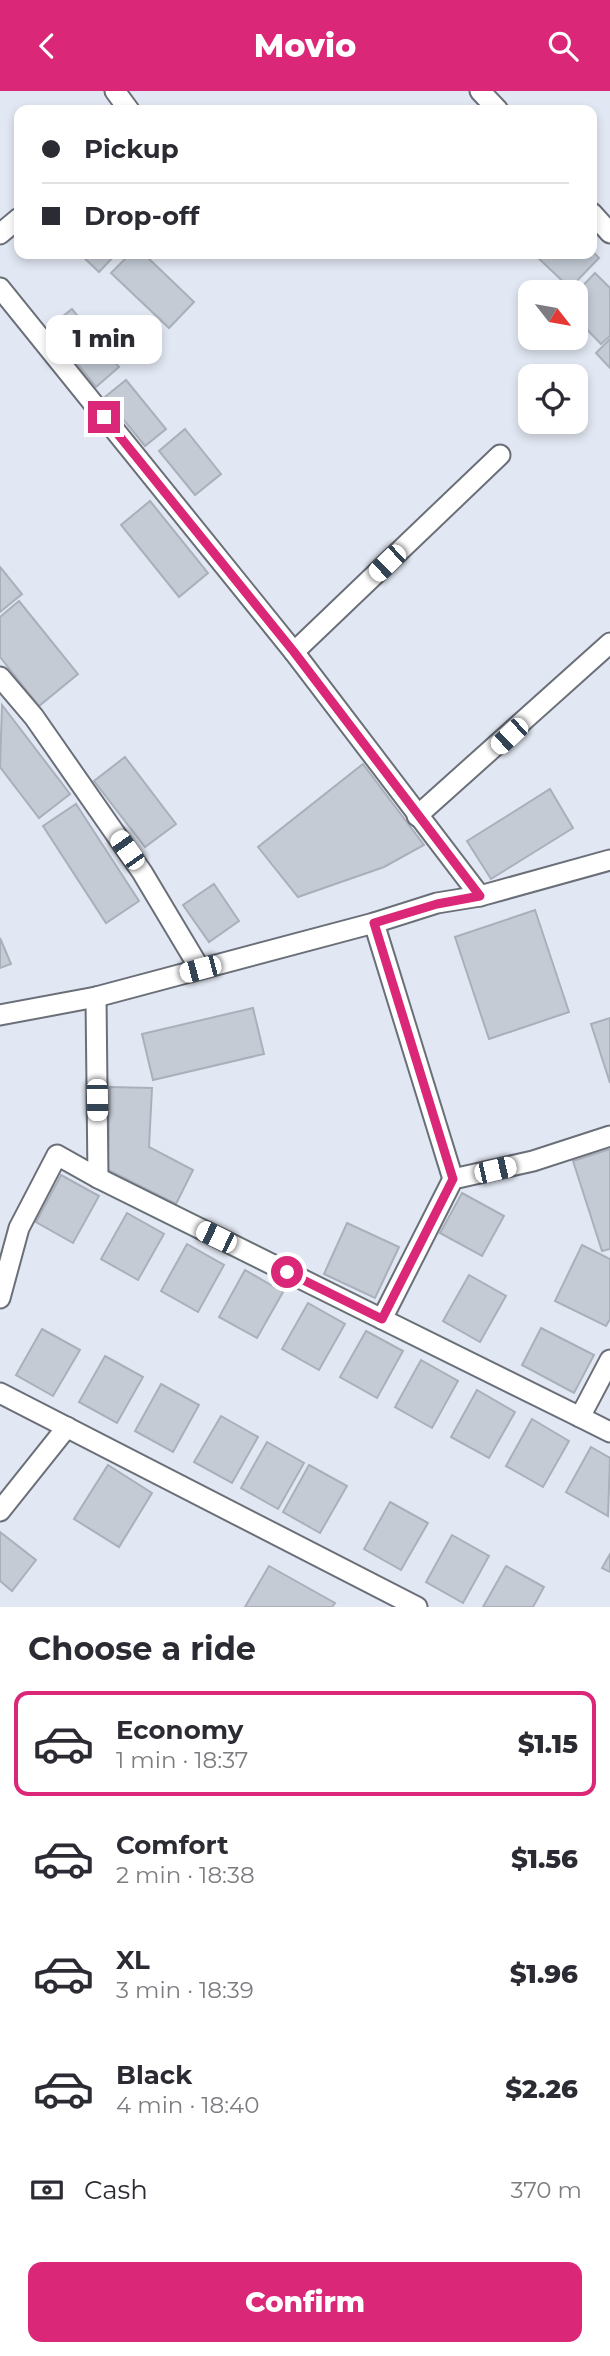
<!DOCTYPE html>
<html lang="en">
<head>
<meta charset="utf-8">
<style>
	body { margin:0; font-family:Montserrat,sans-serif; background:#f2f2f3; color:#2b2b33; height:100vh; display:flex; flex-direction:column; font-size:26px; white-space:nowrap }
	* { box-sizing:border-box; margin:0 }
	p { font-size:23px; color:#7c7c81 }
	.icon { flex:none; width:38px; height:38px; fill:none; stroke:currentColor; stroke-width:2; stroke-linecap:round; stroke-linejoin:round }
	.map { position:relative; height:1516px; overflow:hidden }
	.sheet { display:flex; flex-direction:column; background:#fff; flex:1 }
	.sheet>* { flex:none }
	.guide { position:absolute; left:14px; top:14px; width:583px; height:154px; border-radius:14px; box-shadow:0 4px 10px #0003; display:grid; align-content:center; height:154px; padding:0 28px; background:#fff }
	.needle { width:46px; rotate:121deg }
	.tools { position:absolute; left:518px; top:189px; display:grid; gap:14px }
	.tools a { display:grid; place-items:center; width:70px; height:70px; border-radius:14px; background:#fff; box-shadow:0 4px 10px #0003; font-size:35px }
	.end { position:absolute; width:32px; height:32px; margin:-16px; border:9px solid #db2777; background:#fff; box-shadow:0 0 0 4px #fff }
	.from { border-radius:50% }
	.bubble { position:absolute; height:49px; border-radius:14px; background:#fff; box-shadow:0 4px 10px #0003; font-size:23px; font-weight:800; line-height:49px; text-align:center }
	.car { position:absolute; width:21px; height:42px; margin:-21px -10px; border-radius:9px; box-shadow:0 0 5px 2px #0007; background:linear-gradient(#fff 24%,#345 0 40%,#fff 0 76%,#345 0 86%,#fff 0) }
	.guide b { display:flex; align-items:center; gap:24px; height:66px; font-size:26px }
	.guide b+b { border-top:2px solid #e1e1e2 }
	.guide i { width:18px; height:18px; background:#2b2b33 }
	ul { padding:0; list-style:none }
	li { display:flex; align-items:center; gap:21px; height:105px; margin:0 14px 10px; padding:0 14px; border:4px solid transparent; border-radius:14px }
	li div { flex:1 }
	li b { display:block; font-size:26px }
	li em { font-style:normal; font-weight:800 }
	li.on { border-color:#db2777 }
	li>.icon { width:63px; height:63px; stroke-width:1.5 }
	h2 { padding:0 28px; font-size:32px; line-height:84px }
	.pay { display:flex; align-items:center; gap:18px; height:77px; padding:0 28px; font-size:26px }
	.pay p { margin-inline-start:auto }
	.button { display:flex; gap:14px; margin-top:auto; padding:14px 28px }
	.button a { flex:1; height:80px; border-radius:14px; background:#db2777; color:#fff; font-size:28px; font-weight:800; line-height:80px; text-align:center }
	header { display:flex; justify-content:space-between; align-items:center; height:91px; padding:0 28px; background:#db2777; color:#fff; font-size:32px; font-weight:800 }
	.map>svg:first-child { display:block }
	.building { fill:#c4cbd5; stroke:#aab0ba; stroke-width:2 }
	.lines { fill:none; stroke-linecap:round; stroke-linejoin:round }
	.minor-casing { stroke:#6a6f78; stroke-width:23 }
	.minor { stroke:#fff; stroke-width:19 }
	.route { stroke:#db2777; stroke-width:9 }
</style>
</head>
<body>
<header><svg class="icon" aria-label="back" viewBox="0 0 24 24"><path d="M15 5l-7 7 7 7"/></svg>Movio<svg class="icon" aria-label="search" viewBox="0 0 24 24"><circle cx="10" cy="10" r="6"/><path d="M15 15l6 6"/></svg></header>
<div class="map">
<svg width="610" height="1516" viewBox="0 0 610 1516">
	<rect width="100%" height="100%" fill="#e2e8f3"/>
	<!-- building -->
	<g class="building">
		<path d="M592,160L599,167L570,197L535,164L592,163Z"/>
		<path d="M80,163H116L99,181Z"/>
		<path d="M130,163H144L194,211L169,237L111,182Z"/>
		<path d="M595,182L610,197V245L601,253L576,227V202Z"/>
		<path d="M72,218L119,276L96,296L48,237Z"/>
		<path d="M610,248V277L596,262Z"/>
		<path d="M126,289L166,338L145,355L105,306Z"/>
		<path d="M185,338L221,383L195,404L159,360Z"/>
		<path d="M150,410L208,482L179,506L121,434Z"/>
		<path d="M0,476L22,503L0,521Z"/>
		<path d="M19,510L78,583L39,615L0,566V526Z"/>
		<path d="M2,614L70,703L39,727L0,676Z"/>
		<path d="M125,666L176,733L145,756L94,690Z"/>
		<path d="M363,673L424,754L384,776L298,806L258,756Z"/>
		<path d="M550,698L573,737L491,788L467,750Z"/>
		<path d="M76,713L139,810L106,832L43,735Z"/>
		<path d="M214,793L239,830L209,851L183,814Z"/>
		<path d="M535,819L569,921L489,948L455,846Z"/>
		<path d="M0,847L11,873L0,877Z"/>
		<path d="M253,917L264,963L153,989L142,943Z"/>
		<path d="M610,927V992L591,933Z"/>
		<path d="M110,996L152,997L149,1056L193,1079L176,1113L108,1079Z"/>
		<path d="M610,1058V1158L602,1160L573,1070Z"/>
		<path d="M61,1084L99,1105L73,1152L36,1131Z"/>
		<path d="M462,1102L504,1125L482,1165L440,1142Z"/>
		<path d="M127,1122L164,1143L138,1189L101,1168Z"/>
		<path d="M347,1132L399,1156L375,1207L324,1183Z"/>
		<path d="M187,1153L224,1174L198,1221L161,1200Z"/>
		<path d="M582,1154L610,1168V1228L606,1235L555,1210Z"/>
		<path d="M245,1179L283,1201L257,1247L219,1226Z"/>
		<path d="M469,1184L506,1205L480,1251L443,1230Z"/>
		<path d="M308,1212L345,1233L319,1279L282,1258Z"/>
		<path d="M541,1237L594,1264L574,1302L522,1274Z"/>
		<path d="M42,1238L80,1259L53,1305L16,1284Z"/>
		<path d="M366,1240L403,1260L377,1307L340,1286Z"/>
		<path d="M105,1265L143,1286L117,1332L79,1311Z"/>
		<path d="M421,1269L458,1290L432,1337L395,1316Z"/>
		<path d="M161,1293L199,1314L173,1361L135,1340Z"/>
		<path d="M477,1299L515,1321L489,1367L451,1346Z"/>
		<path d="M221,1325L258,1346L232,1392L194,1371Z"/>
		<path d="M532,1328L569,1350L543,1396L506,1375Z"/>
		<path d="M267,1351L304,1372L278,1418L241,1397Z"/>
		<path d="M591,1356L610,1367L608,1425L566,1401Z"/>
		<path d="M108,1374L152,1402L119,1456L74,1428Z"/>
		<path d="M309,1374L347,1395L320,1442L283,1421Z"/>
		<path d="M390,1411L428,1432L401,1479L364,1458Z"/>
		<path d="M0,1441L36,1469L12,1500L0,1490Z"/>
		<path d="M452,1444L489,1465L463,1512L426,1491Z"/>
		<path d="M610,1463V1481L602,1477Z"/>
		<path d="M269,1475L335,1512L332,1516H245Z"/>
		<path d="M506,1475L544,1496L533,1516H483Z"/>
	</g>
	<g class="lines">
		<!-- minor casing -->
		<g class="minor-casing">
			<g id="minor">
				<path d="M115,0L129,19"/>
				<path d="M480,0L498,19"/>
				<path d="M592,122L610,142"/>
				<path d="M0,143L19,127"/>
				<path d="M0,197L294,561L480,805"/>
				<path d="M294,561L500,364"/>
				<path d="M0,586L34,626L142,781L200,878"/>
				<path d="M417,725L610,552"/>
				<path d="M374,832L453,1088"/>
				<path d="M0,924L96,906L374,832L437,812L480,805L610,769"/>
				<path d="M98,1087L382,1228L453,1088L533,1070L610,1045"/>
				<path d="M0,1207L19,1137L57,1064L98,1087L96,906"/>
				<path d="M382,1228L580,1326L610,1269"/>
				<path d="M0,1302L417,1516"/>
				<path d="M580,1326L610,1341"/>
				<path d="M0,1420L67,1336"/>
			</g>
		</g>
		<!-- minor -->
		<use href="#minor" class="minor"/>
	</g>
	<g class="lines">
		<!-- route -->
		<path class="route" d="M104,326L294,561L480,805L437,813L374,832L453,1088L382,1228L287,1181"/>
	</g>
</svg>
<div class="tools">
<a><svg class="needle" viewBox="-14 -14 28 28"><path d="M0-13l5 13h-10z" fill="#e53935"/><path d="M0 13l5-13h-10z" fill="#7c7c81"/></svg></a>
<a><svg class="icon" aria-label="locate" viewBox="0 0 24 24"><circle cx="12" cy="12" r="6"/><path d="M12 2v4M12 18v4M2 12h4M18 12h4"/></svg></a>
</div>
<i class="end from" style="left:287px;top:1181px"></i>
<i class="end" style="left:104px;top:326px"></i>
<div class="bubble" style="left:46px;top:224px;width:116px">1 min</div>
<i class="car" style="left:387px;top:472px;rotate:226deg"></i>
<i class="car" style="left:509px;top:645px;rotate:227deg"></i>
<i class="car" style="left:127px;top:759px;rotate:325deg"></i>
<i class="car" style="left:200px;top:878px;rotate:255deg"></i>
<i class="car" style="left:97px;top:1009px;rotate:179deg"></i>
<i class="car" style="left:495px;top:1079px;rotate:77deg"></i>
<i class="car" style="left:216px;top:1146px;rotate:296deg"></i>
<div class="guide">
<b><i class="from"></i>Pickup</b>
<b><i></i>Drop-off</b>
</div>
</div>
<section class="sheet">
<h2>Choose a ride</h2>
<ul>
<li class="on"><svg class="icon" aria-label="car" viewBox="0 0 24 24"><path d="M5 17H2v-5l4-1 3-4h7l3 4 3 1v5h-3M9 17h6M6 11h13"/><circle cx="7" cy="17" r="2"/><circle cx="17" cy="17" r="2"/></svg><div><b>Economy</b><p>1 min · 18:37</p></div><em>$1.15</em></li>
<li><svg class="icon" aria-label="car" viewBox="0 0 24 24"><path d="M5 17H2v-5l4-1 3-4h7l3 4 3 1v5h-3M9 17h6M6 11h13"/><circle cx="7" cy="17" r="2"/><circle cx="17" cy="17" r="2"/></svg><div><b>Comfort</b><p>2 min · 18:38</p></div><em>$1.56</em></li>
<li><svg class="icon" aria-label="car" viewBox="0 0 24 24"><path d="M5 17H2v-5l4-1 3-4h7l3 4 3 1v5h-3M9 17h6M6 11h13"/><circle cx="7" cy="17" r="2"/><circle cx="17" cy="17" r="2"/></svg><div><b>XL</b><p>3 min · 18:39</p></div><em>$1.96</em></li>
<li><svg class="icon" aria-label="car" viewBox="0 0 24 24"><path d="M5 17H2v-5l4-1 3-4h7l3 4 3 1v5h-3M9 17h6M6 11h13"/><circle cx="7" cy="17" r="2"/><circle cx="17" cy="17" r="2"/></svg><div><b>Black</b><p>4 min · 18:40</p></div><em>$2.26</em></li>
</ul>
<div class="pay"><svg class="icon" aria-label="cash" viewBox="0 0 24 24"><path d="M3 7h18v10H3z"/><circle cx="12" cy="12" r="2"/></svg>Cash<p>370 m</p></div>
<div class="button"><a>Confirm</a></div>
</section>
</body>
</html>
